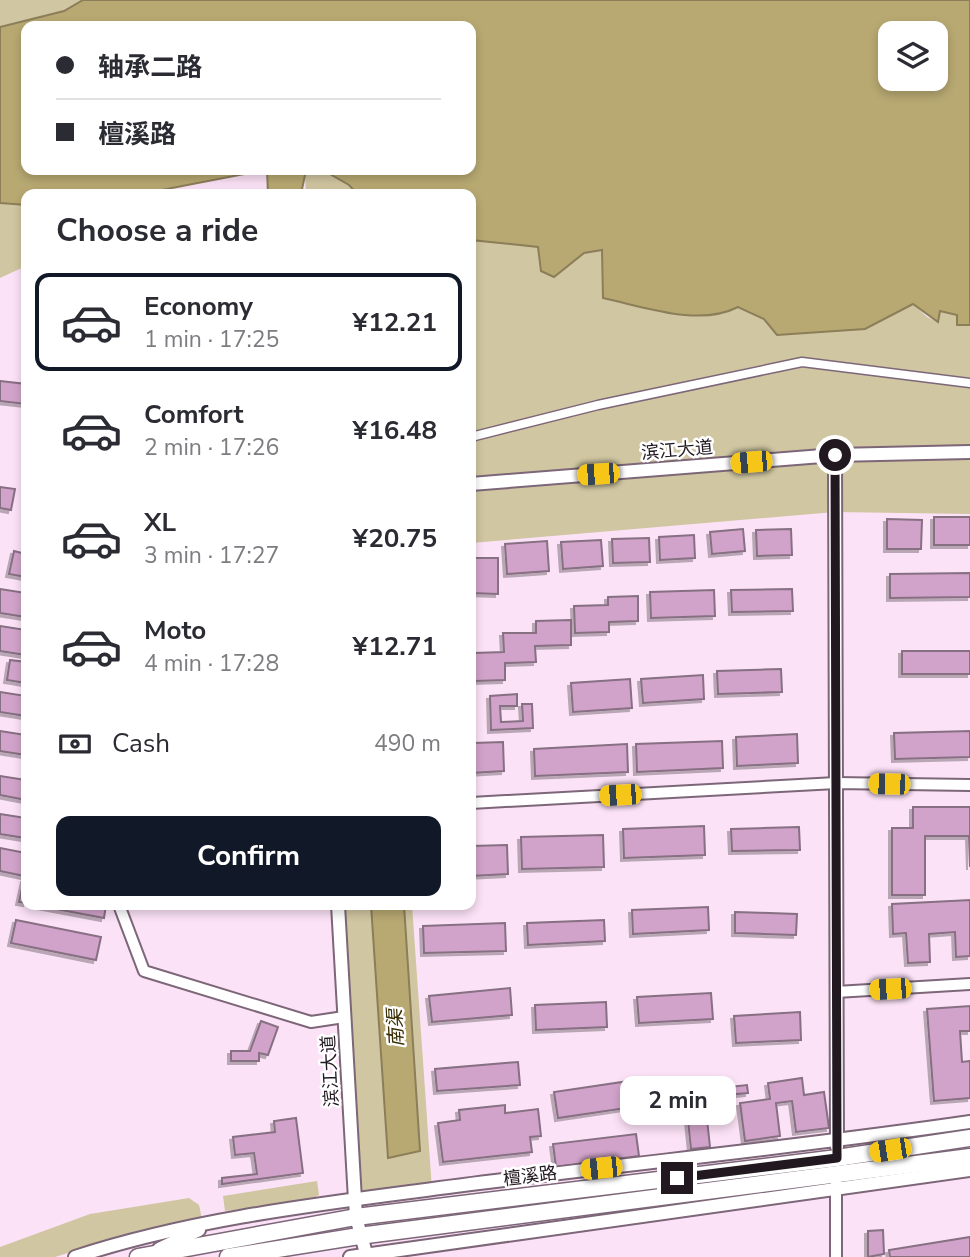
<!DOCTYPE html>
<html lang="en">
<head>
<meta charset="utf-8">
<style>
	body { margin:0; font-family:"Nunito Sans","Noto Sans SC",sans-serif; background:#f2f2f3; color:#2b2b33; height:100vh; display:flex; flex-direction:column; font-size:26px; white-space:nowrap }
	* { box-sizing:border-box; margin:0 }
	p { font-size:23px; color:#7c7c81 }
	.icon { flex:none; width:38px; height:38px; fill:none; stroke:currentColor; stroke-width:2; stroke-linecap:round; stroke-linejoin:round }
	.map { position:relative; flex:1; overflow:hidden }
	.side { position:absolute; left:21px; top:189px; width:455px; height:721px; display:flex; flex-direction:column; background:#fff; border-radius:14px; box-shadow:0 4px 10px #0003 }
	.side>* { flex:none }
	.guide { position:absolute; left:21px; top:21px; width:455px; height:154px; border-radius:14px; box-shadow:0 4px 10px #0003; display:grid; align-content:center; height:154px; padding:0 35px; background:#fff }
	.controls { position:absolute; left:878px; top:21px; display:grid; gap:14px }
	.controls a { display:grid; place-items:center; width:70px; height:70px; border-radius:14px; background:#fff; box-shadow:0 4px 10px #0003; font-size:35px }
	.end { position:absolute; width:32px; height:32px; margin:-16px; border:9px solid #211820; background:#fff; box-shadow:0 0 0 4px #fff }
	.from { border-radius:50% }
	.bubble { position:absolute; height:49px; border-radius:14px; background:#fff; box-shadow:0 4px 10px #0003; font-size:23px; font-weight:700; line-height:49px; text-align:center }
	.car { position:absolute; width:21px; height:42px; margin:-21px -10px; border-radius:9px; box-shadow:0 0 5px 2px #0007; background:linear-gradient(#f5c518 24%,#345 0 40%,#f5c518 0 76%,#345 0 86%,#f5c518 0) }
	.guide b { display:flex; align-items:center; gap:24px; height:66px; font-size:26px }
	.guide b+b { border-top:2px solid #e1e1e2 }
	.guide i { width:18px; height:18px; background:#2b2b33 }
	ul { padding:0; list-style:none }
	li { display:flex; align-items:center; gap:21px; height:98px; margin:0 14px 10px; padding:0 21px; border:4px solid transparent; border-radius:14px }
	li div { flex:1 }
	li b { display:block; font-size:26px }
	li em { font-style:normal; font-weight:700 }
	li.current { border-color:#111827 }
	li>.icon { width:63px; height:63px; stroke-width:1.5 }
	h2 { padding:0 35px; font-size:32px; line-height:84px }
	.pay { display:flex; align-items:center; gap:18px; height:77px; padding:0 35px; font-size:26px }
	.pay p { margin-inline-start:auto }
	.primary-button { display:flex; gap:14px; margin-top:auto; padding:14px 35px }
	.primary-button a { flex:1; height:80px; border-radius:14px; background:#111827; color:#fff; font-size:28px; font-weight:700; line-height:80px; text-align:center }
	.map>svg:first-child { display:block }
	.green { fill:#d0c6a1 }
	.water { fill:#b8a972; stroke:#8b7e59; stroke-width:2; fill-rule:evenodd }
	.building { fill:#d1a3ca; stroke:#866f82; stroke-width:2; filter:url(#shadow) }
	.lines { fill:none; stroke-linecap:round; stroke-linejoin:round }
	.pedestrian-casing { stroke:#7c6678; stroke-width:11 }
	.minor-casing { stroke:#7c6678; stroke-width:14 }
	.tertiary-casing { stroke:#7c6678; stroke-width:16 }
	.primary-casing { stroke:#7c6678; stroke-width:19 }
	.pedestrian { stroke:#fff; stroke-width:8 }
	.minor { stroke:#fff; stroke-width:10 }
	.tertiary { stroke:#fff; stroke-width:12 }
	.primary { stroke:#fff; stroke-width:16 }
	.route { stroke:#211820; stroke-width:9 }
	.labels { text-anchor:middle; dominant-baseline:central; stroke-width:5; stroke-linejoin:round; paint-order:stroke }
	.street-label { font-size:18px; fill:#211820; stroke:#fff }
	.water-label { font-size:19px; font-style:italic; fill:#382d00; stroke:#fff }
</style>
</head>
<body>
<div class="map">
<svg width="970" height="1257" viewBox="0 0 970 1257">
	<defs>
		<filter id="shadow"><feDropShadow dx="-3" dy="3" stdDeviation="0" flood-color="#0004"/></filter>
	</defs>
	<rect width="100%" height="100%" fill="#fce2f7"/>
	<!-- green -->
	<g class="green">
		<path d="M0,0H83L64,11L0,27Z"/>
		<path d="M310,170C329,170 345,180 357,194H306L305,175Z"/>
		<path d="M0,203L26,205V266L0,278Z"/>
		<path d="M471,240L538,247L541,270L554,277L584,253L602,250L603,298C644,307 699,328 738,307L764,319L865,329L913,304L927,317L938,322L940,310L957,315V325H970V514L835,512L471,543Z"/>
		<path d="M338,905H412L432,1189L354,1200Z"/>
		<path d="M317,1181L319,1195L309,1201L225,1211L223,1196Z"/>
		<path d="M189,1198L199,1205L202,1219L137,1231L55,1257H0V1247L90,1214Z"/>
	</g>
	<!-- water -->
	<g class="water">
		<path d="M83,0H970V325H957V315L940,311L938,322L913,304L865,329L777,335L764,319L738,307C699,327 645,307 603,298L602,250L584,253L554,277L541,271L538,247L471,240V194H357L349,185L323,170H471V26H26V170H265L141,194H26V205L0,203V27L64,11ZM891,33H936V79H891Z"/>
		<path d="M267,170H310L305,175L301,194H268Z"/>
		<path d="M371,905H404L420,1151L388,1158Z"/>
	</g>
	<!-- building -->
	<g class="building">
		<path d="M0,381L26,384V404L0,401Z"/>
		<path d="M0,487L15,489L11,510L0,508Z"/>
		<rect x="934" y="517" width="36" height="28"/>
		<path d="M887,519L922,520L921,549H887Z"/>
		<path d="M743,529L745,551L712,554L710,532Z"/>
		<path d="M791,529L792,555L757,556L756,530Z"/>
		<path d="M694,535L695,558L660,560L659,537Z"/>
		<path d="M649,538L650,562L613,563L612,539Z"/>
		<path d="M601,540L603,566L563,569L561,542Z"/>
		<path d="M547,541L549,571L507,574L505,544Z"/>
		<path d="M14,551L26,554V577L9,574Z"/>
		<path d="M471,558H498V594L471,593Z"/>
		<path d="M970,573V597L890,598V574Z"/>
		<path d="M0,589L26,593V617L0,613Z"/>
		<path d="M792,589L793,611L732,612L731,590Z"/>
		<path d="M714,590L715,616L651,618L650,592Z"/>
		<path d="M638,596V621L609,622V632L575,633L574,606L608,605V597Z"/>
		<path d="M571,620V645L535,646L536,662L505,663V680L475,681L474,653L504,652L503,633H536V621Z"/>
		<path d="M0,626L26,630V655L0,651Z"/>
		<rect x="902" y="651" width="68" height="23"/>
		<path d="M10,660L26,662V683L7,680Z"/>
		<path d="M781,669L782,692L718,694L717,671Z"/>
		<path d="M703,675L704,699L643,703L641,679Z"/>
		<path d="M630,679L632,708L573,712L571,683Z"/>
		<path d="M0,692L26,696V716L0,712Z"/>
		<path d="M517,694V706H500L501,722L523,721L522,704H532L533,728L491,730L490,696Z"/>
		<path d="M471,729L473,743L503,742L504,771L471,773Z"/>
		<path d="M0,731L26,735V755L0,751Z"/>
		<path d="M970,731V757L895,759L894,733Z"/>
		<path d="M797,734L798,763L737,766L736,737Z"/>
		<path d="M722,741L723,768L637,772L636,744Z"/>
		<path d="M627,744L628,772L535,776L534,749Z"/>
		<path d="M0,776L26,780V800L0,795Z"/>
		<path d="M913,807H970V867L969,836H925V895H892V828H913Z"/>
		<path d="M0,814L26,818L25,838L0,834Z"/>
		<path d="M704,826L705,855L624,858L623,829Z"/>
		<path d="M799,827L800,850L732,851L731,829Z"/>
		<path d="M603,835L604,867L522,869L521,837Z"/>
		<path d="M507,845L508,874L471,876V846Z"/>
		<path d="M0,848L26,853L24,876L0,871Z"/>
		<path d="M24,879H26V903L19,902Z"/>
		<path d="M970,900V956L956,957L955,932L929,934L930,962L908,963L906,933L893,934L892,904Z"/>
		<path d="M35,905H106L104,918Z"/>
		<path d="M708,907L709,930L633,934L632,910Z"/>
		<path d="M735,912L797,914L796,935L735,933Z"/>
		<path d="M16,920L101,937L96,960L11,943Z"/>
		<path d="M604,920L605,941L528,945L527,923Z"/>
		<path d="M505,923L506,951L424,953L423,926Z"/>
		<path d="M510,988L512,1015L432,1022L429,996Z"/>
		<path d="M711,993L713,1019L639,1023L637,997Z"/>
		<path d="M606,1002L607,1027L536,1030L535,1005Z"/>
		<path d="M970,1006V1031H960L962,1062L970,1061V1098L934,1101L927,1009Z"/>
		<path d="M800,1012L801,1040L736,1043L734,1016Z"/>
		<path d="M261,1021L278,1027L268,1055L259,1053V1061H231V1051H250Z"/>
		<path d="M518,1062L520,1085L437,1091L435,1069Z"/>
		<path d="M802,1078L804,1095L824,1092L829,1128L796,1132L792,1101L776,1103L780,1136L745,1141L740,1103L770,1099L768,1083Z"/>
		<path d="M629,1081L633,1107L558,1118L554,1092Z"/>
		<path d="M747,1085L748,1093L726,1095L727,1108L706,1110L710,1147L691,1149L687,1110L695,1109L693,1091Z"/>
		<path d="M505,1105V1113L538,1109L541,1136L530,1137L532,1152L443,1162L438,1123L460,1120L459,1110Z"/>
		<path d="M296,1118L303,1173L222,1184V1178L257,1174L254,1153L235,1155L233,1137L275,1132L274,1121Z"/>
		<path d="M636,1134L639,1156L556,1167L553,1144Z"/>
		<path d="M883,1230L884,1254L868,1257V1231Z"/>
		<path d="M970,1237V1257H890L889,1250Z"/>
	</g>
	<g class="lines">
		<!-- pedestrian casing -->
		<g class="pedestrian-casing">
			<path id="pedestrian" d="M471,437L598,405L802,362L970,383"/>
		</g>
		<!-- minor casing -->
		<g class="minor-casing">
			<g id="minor">
				<path d="M471,803L836,783L970,785"/>
				<path d="M119,905L144,971L311,1022L344,1017"/>
				<path d="M836,992L970,984"/>
				<path d="M836,1183V1257"/>
			</g>
		</g>
		<!-- tertiary casing -->
		<g class="tertiary-casing">
			<g id="tertiary">
				<path d="M835,455L837,1147"/>
				<path d="M471,484L835,455L970,452"/>
				<path d="M338,905L356,1217L367,1257"/>
				<path d="M159,1249L199,1230"/>
				<path d="M75,1257C185,1221 303,1206 418,1191C602,1166 786,1149 970,1122"/>
				<path d="M350,1257L970,1170"/>
			</g>
		</g>
		<!-- primary casing -->
		<g class="primary-casing">
			<g id="primary">
				<path d="M138,1257L356,1217L837,1158L970,1138"/>
				<path d="M228,1257L359,1236L970,1157"/>
			</g>
		</g>
		<!-- pedestrian -->
		<use href="#pedestrian" class="pedestrian"/>
		<!-- minor -->
		<use href="#minor" class="minor"/>
		<!-- tertiary -->
		<use href="#tertiary" class="tertiary"/>
		<!-- primary -->
		<use href="#primary" class="primary"/>
	</g>
	<g class="lines">
		<!-- route -->
		<path class="route" d="M677,1178L837,1158L835,455"/>
	</g>
	<g class="labels">
		<!-- street labels -->
		<g class="street-label">
			<text transform="translate(677 450) rotate(-5)">滨江大道</text>
			<text transform="translate(330 1071) rotate(-93)">滨江大道</text>
			<text transform="translate(530 1176) rotate(-7)">檀溪路</text>
		</g>
		<!-- water labels -->
		<g class="water-label">
			<text transform="translate(396 1028) rotate(-93)">南渠</text>
		</g>
	</g>
</svg>
<div class="controls">
<a><svg class="icon" aria-label="layers" viewBox="0 0 24 24"><path d="M12 4l9 5-9 5-9-5zM3 14l9 5 9-5"/></svg></a>
</div>
<i class="end from" style="left:835px;top:455px"></i>
<i class="end" style="left:677px;top:1178px"></i>
<div class="bubble" style="left:620px;top:1076px;width:116px">2 min</div>
<i class="car" style="left:751px;top:462px;rotate:265deg"></i>
<i class="car" style="left:598px;top:474px;rotate:266deg"></i>
<i class="car" style="left:889px;top:784px;rotate:271deg"></i>
<i class="car" style="left:620px;top:795px;rotate:267deg"></i>
<i class="car" style="left:890px;top:989px;rotate:267deg"></i>
<i class="car" style="left:890px;top:1150px;rotate:261deg"></i>
<i class="car" style="left:601px;top:1168px;rotate:264deg"></i>
<div class="guide">
<b><i class="from"></i>轴承二路</b>
<b><i></i>檀溪路</b>
</div>
<section class="side">
<h2>Choose a ride</h2>
<ul>
<li class="current"><svg class="icon" aria-label="car" viewBox="0 0 24 24"><path d="M5 17H2v-5l4-1 3-4h7l3 4 3 1v5h-3M9 17h6M6 11h13"/><circle cx="7" cy="17" r="2"/><circle cx="17" cy="17" r="2"/></svg><div><b>Economy</b><p>1 min · 17:25</p></div><em>¥12.21</em></li>
<li><svg class="icon" aria-label="car" viewBox="0 0 24 24"><path d="M5 17H2v-5l4-1 3-4h7l3 4 3 1v5h-3M9 17h6M6 11h13"/><circle cx="7" cy="17" r="2"/><circle cx="17" cy="17" r="2"/></svg><div><b>Comfort</b><p>2 min · 17:26</p></div><em>¥16.48</em></li>
<li><svg class="icon" aria-label="car" viewBox="0 0 24 24"><path d="M5 17H2v-5l4-1 3-4h7l3 4 3 1v5h-3M9 17h6M6 11h13"/><circle cx="7" cy="17" r="2"/><circle cx="17" cy="17" r="2"/></svg><div><b>XL</b><p>3 min · 17:27</p></div><em>¥20.75</em></li>
<li><svg class="icon" aria-label="car" viewBox="0 0 24 24"><path d="M5 17H2v-5l4-1 3-4h7l3 4 3 1v5h-3M9 17h6M6 11h13"/><circle cx="7" cy="17" r="2"/><circle cx="17" cy="17" r="2"/></svg><div><b>Moto</b><p>4 min · 17:28</p></div><em>¥12.71</em></li>
</ul>
<div class="pay"><svg class="icon" aria-label="cash" viewBox="0 0 24 24"><path d="M3 7h18v10H3z"/><circle cx="12" cy="12" r="2"/></svg>Cash<p>490 m</p></div>
<div class="primary-button"><a>Confirm</a></div>
</section>
</div>
</body>
</html>
